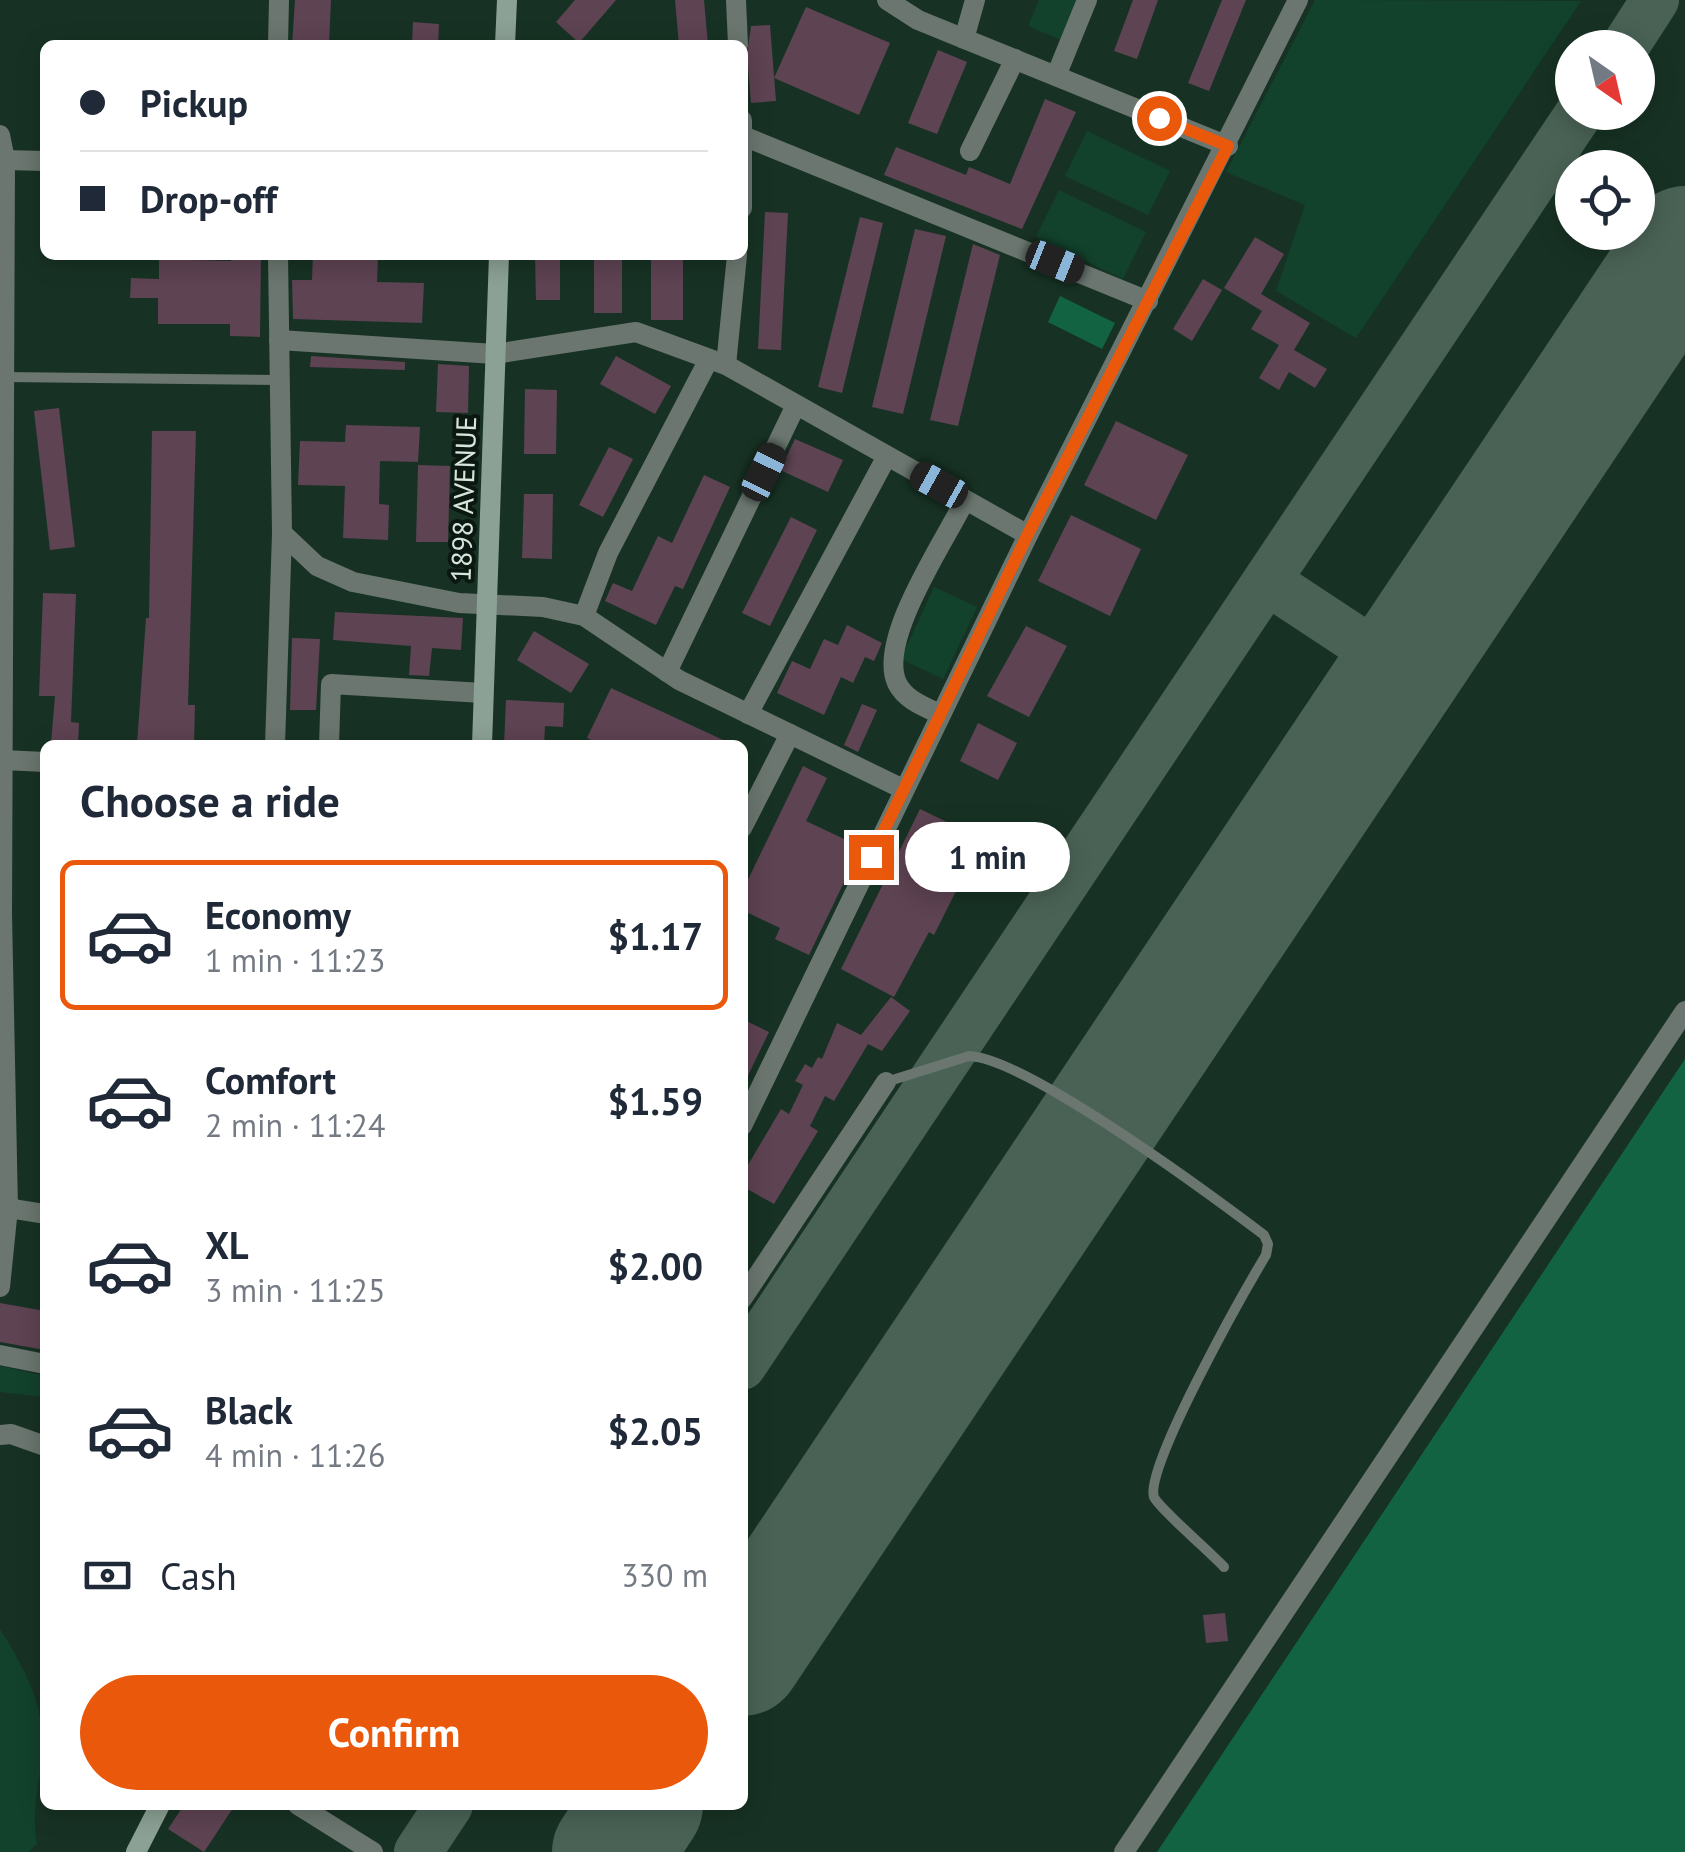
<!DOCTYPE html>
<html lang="en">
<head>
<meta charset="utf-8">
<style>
	body { margin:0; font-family:"PT Sans",sans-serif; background:#f2f2f3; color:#1f2937; height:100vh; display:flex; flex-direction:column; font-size:38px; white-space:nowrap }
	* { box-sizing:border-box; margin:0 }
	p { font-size:32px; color:#747a83 }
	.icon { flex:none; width:55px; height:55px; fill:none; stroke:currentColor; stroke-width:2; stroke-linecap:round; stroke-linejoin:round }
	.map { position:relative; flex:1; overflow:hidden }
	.drawer { position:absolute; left:40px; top:740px; width:708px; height:1070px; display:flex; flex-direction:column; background:#fff; border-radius:15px; box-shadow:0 5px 25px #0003 }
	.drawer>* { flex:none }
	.guide { position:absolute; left:40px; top:40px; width:708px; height:220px; border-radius:15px; box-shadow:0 5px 25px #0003; display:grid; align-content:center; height:220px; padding:0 40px; background:#fff }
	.needle { width:65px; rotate:146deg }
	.fabs { position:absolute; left:1555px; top:30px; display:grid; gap:20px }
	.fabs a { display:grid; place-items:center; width:100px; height:100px; border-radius:50%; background:#fff; box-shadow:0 5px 25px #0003; font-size:50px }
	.end { position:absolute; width:45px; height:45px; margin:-22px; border:12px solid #ea580c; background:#fff; box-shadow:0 0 0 5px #fff }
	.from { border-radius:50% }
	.bubble { position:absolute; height:70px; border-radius:35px; background:#fff; box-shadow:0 5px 25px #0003; font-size:32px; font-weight:800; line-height:70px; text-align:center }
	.car { position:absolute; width:30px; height:60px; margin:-30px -15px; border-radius:12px; box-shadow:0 0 8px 2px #0007; background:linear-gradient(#222 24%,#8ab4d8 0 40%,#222 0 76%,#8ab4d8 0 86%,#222 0) }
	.guide b { display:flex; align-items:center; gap:35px; height:95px; font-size:38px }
	.guide b+b { border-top:2px solid #e0e1e3 }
	.guide i { width:25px; height:25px; background:#1f2937 }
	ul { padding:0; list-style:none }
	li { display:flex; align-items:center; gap:30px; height:150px; margin:0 20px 15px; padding:0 20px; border:5px solid transparent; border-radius:15px }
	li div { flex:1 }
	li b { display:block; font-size:38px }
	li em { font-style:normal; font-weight:800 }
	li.selected { border-color:#ea580c }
	li>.icon { width:90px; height:90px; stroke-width:1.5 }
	h2 { padding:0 40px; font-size:45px; line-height:120px }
	.pay { display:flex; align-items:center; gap:25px; height:110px; padding:0 40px; font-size:38px }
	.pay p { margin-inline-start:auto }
	.button { display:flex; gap:20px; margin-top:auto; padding:20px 40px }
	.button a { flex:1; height:115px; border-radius:60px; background:#ea580c; color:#fff; font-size:40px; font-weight:800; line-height:115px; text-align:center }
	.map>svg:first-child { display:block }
	.green { fill:#12422c }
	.water { fill:#126342 }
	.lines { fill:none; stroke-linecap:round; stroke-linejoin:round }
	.taxiway { stroke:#4a6256; stroke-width:48 }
	.runway { stroke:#4a6256; stroke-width:120 }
	.building { fill:#5e4352 }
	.lane { stroke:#6a766f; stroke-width:10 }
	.street { stroke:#6a766f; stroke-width:20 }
	.secondary { stroke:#8ca195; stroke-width:20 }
	.route { stroke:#ea580c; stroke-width:12 }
	.labels { text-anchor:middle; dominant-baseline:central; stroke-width:8; stroke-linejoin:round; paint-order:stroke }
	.street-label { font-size:28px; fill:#d6e6dc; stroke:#0b1711 }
</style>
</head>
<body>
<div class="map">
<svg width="1685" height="1852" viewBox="0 0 1685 1852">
	<rect width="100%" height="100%" fill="#173224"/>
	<!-- green -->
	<g class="green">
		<path d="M1039,0H1082L1064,41L1028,26Z"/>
		<path d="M1315,0L1581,1L1356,338L1276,291L1305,205L1226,172Z"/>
		<path d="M1087,131L1170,171L1148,215L1065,176Z"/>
		<path d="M1059,190L1146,232L1123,279L1036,237Z"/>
		<path d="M934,587L977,607L943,679L901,659Z"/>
		<path d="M0,1366L45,1376V1397L0,1392Z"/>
		<path d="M0,1629C20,1661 37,1691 42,1728C46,1767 29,1804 37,1844L28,1852H0Z"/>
	</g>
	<!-- water -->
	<g class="water">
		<path d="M1060,296L1115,323L1102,349L1048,322Z"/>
		<path d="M1685,1059V1852H1157Z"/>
	</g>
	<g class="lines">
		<!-- taxiway -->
		<g class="taxiway">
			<path d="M1624,48L1655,0"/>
			<path d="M1267,581L1402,670"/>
			<path d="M742,1366L1580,112"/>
			<path d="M418,1852L449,1805"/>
		</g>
		<!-- runway -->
		<g class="runway">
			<path d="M742,1656L1685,246"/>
			<path d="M612,1852L643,1805"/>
		</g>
	</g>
	<!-- building -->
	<g class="building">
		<path d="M295,0H331L329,45H292Z"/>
		<path d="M575,0H616L579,43L556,22Z"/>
		<path d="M675,0H704L708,45H679Z"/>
		<path d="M1133,0H1158L1137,59L1114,51Z"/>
		<path d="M1222,0H1246L1209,91L1188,83Z"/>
		<path d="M806,7L890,43L859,115L774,78Z"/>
		<path d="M413,22L439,24L438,45H412Z"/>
		<path d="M770,25L776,101L751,103L747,55L751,26Z"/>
		<path d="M938,50L967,62L937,134L908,123Z"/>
		<path d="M1045,99L1076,112L1022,229L884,175L896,147L966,175L969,167L1010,184Z"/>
		<path d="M765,212L788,213L781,350L758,349Z"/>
		<path d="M860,217L883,223L842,393L818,387Z"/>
		<path d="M915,229L946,236L903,414L872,407Z"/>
		<path d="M1255,237L1284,254L1261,294L1310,323L1294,350L1327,369L1315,388L1289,372L1279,390L1259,378L1279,345L1251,329L1262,311L1224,288Z"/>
		<path d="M973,244L1000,255L958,426L930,420Z"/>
		<path d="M231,255H261L260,337L230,336V324H158V298H130L131,278L159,279V259L231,261Z"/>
		<path d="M313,255H378L377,282L424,283L422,323L293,319L292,280H312Z"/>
		<path d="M535,255H560V300H536Z"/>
		<rect x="594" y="255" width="28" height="58"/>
		<rect x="651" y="255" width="32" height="65"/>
		<path d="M1203,279L1222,290L1192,341L1173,329Z"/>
		<path d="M311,356L405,362V370L310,367Z"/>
		<path d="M616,356L671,386L655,414L600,384Z"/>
		<path d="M438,364L469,366L468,413L436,412Z"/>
		<path d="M525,389L557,390L556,454H524Z"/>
		<path d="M59,408L75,547L50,550L34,411Z"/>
		<path d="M1116,421L1188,455L1156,520L1084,485Z"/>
		<path d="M346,425L420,427L418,462L380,461L379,504L389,505L388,540L343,538L345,486L298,485L300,441L345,442Z"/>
		<path d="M152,431H196L188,705H195L194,745L137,744L146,618H149Z"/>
		<path d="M795,439L843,460L828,492L780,470Z"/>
		<path d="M609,447L633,459L603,517L579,505Z"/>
		<path d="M418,465L450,466L448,542H416Z"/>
		<path d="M704,475L730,487L683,589L675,586L656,625L605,601L613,583L632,591L658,536L672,543Z"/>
		<path d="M524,494H553L552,559L522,558Z"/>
		<path d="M1071,515L1141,549L1110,616L1038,581Z"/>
		<path d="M791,517L817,530L770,626L742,613Z"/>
		<path d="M43,593L76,594L71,722L79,723L78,744L51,743L55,696H39Z"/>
		<path d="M335,612L463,618L461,650L432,648L429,676L409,675L411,646L333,640Z"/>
		<path d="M847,625L882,643L874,661L865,657L853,683L841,677L824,715L777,693L792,661L810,669L824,639L838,645Z"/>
		<path d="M1026,626L1067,646L1029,717L987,696Z"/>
		<path d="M534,631L589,664L571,693L517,660Z"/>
		<path d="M292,638L320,639L316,710H290Z"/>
		<path d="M611,688L734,745H602L587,738Z"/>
		<path d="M506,700L564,703L563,727L545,726L544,745H504Z"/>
		<path d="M862,704L877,710L858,752L844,745Z"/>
		<path d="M978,723L1017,743L998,780L960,761Z"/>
		<path d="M803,766L827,778L806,821L861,847L809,955L775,939L780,928L742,910V892Z"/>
		<path d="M920,809L982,839L934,935L929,932L894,997L841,969Z"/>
		<path d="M891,997L910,1011L882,1051L868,1044L834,1101L825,1096L810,1126L818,1131L774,1204L742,1186V1175L781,1109L789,1114L803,1085L795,1081L805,1064L812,1068L818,1057L822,1059L837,1023L861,1035Z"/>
		<path d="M742,1019L769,1032L742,1088Z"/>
		<path d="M0,1303L45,1311V1350L0,1342Z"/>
		<path d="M1225,1613L1228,1641L1206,1643L1203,1615Z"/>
		<path d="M184,1805H235L204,1852L168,1829Z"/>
	</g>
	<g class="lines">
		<!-- lane -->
		<g class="lane">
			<path d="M4,377L280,380"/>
			<path d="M886,1082L969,1056C1026,1058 1211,1195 1264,1235L1268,1244L1266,1255C1245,1290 1144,1468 1154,1497C1158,1507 1212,1554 1224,1567"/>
		</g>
		<!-- street -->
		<g class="street">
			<path d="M736,0L738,45"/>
			<path d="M887,0L918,20L1228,146"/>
			<path d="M964,39L975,0"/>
			<path d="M278,45L279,0"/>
			<path d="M1056,76L1087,0"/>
			<path d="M742,120V208"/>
			<path d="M0,135L5,160L2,914L8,1208L0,1287"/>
			<path d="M743,136L1148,301"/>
			<path d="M970,151L1015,59"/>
			<path d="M5,160L45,161"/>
			<path d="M279,340L495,354L636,332L726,365L1028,535"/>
			<path d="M726,365L737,255"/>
			<path d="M282,533L317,566L353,582L459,603L543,607L584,616L679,680L903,789"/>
			<path d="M584,616L608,553L709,359"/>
			<path d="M667,672L796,405"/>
			<path d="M748,714L887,456"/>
			<path d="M940,714C925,707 905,700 897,683C877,640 945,541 965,500"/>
			<path d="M275,745L282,533L278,255"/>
			<path d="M329,745L331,684L483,693"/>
			<path d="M3,760L45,762"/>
			<path d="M742,828L790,734"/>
			<path d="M742,1126L1028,535L1298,0"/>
			<path d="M8,1208L45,1214"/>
			<path d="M742,1299L886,1082"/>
			<path d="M0,1355L45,1364"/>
			<path d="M0,1435L11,1434L45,1446"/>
			<path d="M298,1805L373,1852"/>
			<path d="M1124,1852L1685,1011"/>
		</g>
		<!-- secondary -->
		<g class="secondary">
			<path d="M505,45L507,0"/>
			<path d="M482,745L499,255"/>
			<path d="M136,1852L160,1805"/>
		</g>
	</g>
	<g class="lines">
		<!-- route -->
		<path class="route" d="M871,857L1028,534L1228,146L1159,118"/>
	</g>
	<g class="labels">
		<!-- street labels -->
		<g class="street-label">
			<text transform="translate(463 499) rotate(-88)">1898 AVENUE</text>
		</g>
	</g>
</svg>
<div class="fabs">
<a><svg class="needle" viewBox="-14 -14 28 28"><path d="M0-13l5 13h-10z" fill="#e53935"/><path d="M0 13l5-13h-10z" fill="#747a83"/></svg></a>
<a><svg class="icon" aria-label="locate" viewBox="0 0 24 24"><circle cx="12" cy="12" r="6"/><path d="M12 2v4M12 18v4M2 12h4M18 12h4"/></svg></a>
</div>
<i class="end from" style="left:1159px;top:118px"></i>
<i class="end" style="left:871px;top:857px"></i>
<div class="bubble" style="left:905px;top:822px;width:165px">1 min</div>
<i class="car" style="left:1055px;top:262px;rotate:112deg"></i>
<i class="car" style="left:764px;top:472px;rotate:26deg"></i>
<i class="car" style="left:939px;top:485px;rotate:299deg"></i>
<div class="guide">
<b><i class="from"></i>Pickup</b>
<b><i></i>Drop-off</b>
</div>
<section class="drawer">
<h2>Choose a ride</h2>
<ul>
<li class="selected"><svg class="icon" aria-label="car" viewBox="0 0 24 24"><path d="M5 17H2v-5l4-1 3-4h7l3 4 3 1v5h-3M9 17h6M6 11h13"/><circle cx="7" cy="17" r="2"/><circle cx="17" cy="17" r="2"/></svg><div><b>Economy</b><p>1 min · 11:23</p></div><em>$1.17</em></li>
<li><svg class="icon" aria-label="car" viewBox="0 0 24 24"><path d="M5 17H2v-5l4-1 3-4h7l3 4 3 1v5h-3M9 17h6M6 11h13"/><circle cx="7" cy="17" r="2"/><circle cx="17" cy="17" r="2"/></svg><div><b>Comfort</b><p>2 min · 11:24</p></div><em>$1.59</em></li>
<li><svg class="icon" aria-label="car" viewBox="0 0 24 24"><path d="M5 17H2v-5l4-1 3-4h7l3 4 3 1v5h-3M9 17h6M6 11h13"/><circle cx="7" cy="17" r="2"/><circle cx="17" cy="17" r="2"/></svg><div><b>XL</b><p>3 min · 11:25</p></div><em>$2.00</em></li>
<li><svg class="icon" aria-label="car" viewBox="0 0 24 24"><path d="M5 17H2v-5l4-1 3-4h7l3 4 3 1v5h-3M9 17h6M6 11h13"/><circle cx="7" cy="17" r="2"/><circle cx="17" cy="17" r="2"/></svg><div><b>Black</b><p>4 min · 11:26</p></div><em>$2.05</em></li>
</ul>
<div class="pay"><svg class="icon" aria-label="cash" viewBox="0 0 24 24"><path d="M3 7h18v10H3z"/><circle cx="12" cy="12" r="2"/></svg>Cash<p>330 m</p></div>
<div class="button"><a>Confirm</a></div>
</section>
</div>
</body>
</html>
